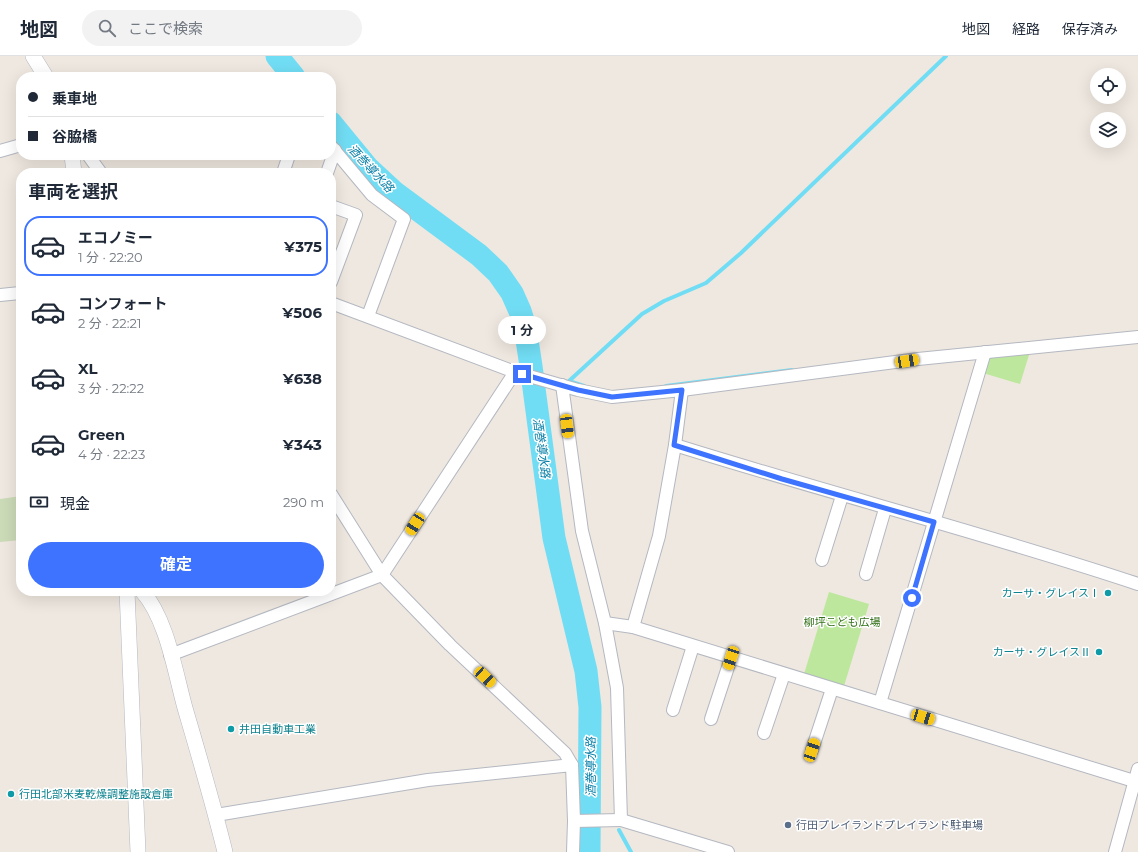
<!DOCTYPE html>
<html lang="ja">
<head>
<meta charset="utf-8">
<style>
	body { margin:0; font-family:Montserrat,"Noto Sans JP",sans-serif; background:#f2f2f3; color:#1f2937; height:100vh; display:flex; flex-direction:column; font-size:15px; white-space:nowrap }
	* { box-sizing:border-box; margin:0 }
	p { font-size:13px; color:#747a83 }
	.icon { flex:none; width:22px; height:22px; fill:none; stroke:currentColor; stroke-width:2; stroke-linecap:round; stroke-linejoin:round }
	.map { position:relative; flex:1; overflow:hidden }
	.sheet { position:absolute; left:16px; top:112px; width:320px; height:428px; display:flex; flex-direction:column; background:#fff; border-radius:16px; box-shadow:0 4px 16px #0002 }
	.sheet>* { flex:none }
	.banner { position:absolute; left:16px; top:16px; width:320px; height:88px; border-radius:16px; box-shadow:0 4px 16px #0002; display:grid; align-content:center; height:88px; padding:0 12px; background:#fff }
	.controls { position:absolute; left:1090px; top:12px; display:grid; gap:8px }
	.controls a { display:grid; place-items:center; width:36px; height:36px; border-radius:50%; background:#fff; box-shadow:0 4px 16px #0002; font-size:20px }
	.end { position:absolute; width:18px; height:18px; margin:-9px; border:5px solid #3e73ff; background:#fff; box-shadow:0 0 0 2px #fff }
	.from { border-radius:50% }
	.bubble { position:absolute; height:28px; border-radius:14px; background:#fff; box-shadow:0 4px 16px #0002; font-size:13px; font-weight:700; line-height:28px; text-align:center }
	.car { position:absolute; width:12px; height:24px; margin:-12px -6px; border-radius:5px; box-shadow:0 0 3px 1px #0007; background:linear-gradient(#f5c518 24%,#345 0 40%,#f5c518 0 76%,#345 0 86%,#f5c518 0) }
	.banner b { display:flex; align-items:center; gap:14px; height:38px; font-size:15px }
	.banner b+b { border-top:1px solid #e0e1e3 }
	.banner i { width:10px; height:10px; background:#1f2937 }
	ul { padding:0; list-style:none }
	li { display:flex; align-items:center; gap:12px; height:60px; margin:0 8px 6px; padding:0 4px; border:2px solid transparent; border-radius:16px }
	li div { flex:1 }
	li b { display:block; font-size:15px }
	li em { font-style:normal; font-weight:700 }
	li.active { border-color:#3e73ff }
	li>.icon { width:36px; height:36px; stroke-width:1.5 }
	h2 { padding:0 12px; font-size:18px; line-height:48px }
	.pay { display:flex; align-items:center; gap:10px; height:44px; padding:0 12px; font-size:15px }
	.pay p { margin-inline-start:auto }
	.button { display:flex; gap:8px; margin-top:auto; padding:8px 12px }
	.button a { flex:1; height:46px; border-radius:24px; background:#3e73ff; color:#fff; font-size:16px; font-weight:700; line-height:46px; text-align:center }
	header { display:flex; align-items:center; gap:24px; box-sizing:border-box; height:56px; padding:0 20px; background:#fff; border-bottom:1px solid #e0e1e3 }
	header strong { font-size:19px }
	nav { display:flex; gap:22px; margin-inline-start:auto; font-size:14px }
	.search { width:280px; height:36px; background:#f2f2f3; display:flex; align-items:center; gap:10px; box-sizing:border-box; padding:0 14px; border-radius:22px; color:#747a83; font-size:15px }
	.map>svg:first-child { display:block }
	.green { fill:#bce79c }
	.cemetery { fill:#cbdab7 }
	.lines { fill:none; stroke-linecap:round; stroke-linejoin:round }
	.stream { stroke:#71ddf4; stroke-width:4 }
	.river { stroke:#71ddf4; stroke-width:23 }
	.minor-casing { stroke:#b4b8c1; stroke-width:14 }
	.tertiary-casing { stroke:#b4b8c1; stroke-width:16 }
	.minor { stroke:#fff; stroke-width:12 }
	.tertiary { stroke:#fff; stroke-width:15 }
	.route { stroke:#3e73ff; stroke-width:5 }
	.culture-dot { fill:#0f9aa8; stroke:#fff; stroke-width:1.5 }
	.service-dot { fill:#5c6f8a; stroke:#fff; stroke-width:1.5 }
	.labels { text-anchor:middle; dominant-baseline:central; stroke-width:3; stroke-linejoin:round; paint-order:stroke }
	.culture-label { font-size:11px; fill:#0d838f; stroke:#fff; text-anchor:end }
	.park-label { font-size:11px; fill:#337018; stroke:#fff }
	.service-label { font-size:11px; fill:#4e5e75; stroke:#fff; text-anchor:start }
	.water-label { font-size:12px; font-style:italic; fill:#087fa7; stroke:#fff }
</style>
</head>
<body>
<header>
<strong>地図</strong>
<div class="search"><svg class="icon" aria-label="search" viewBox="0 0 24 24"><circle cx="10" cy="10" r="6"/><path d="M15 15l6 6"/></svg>ここで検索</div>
<nav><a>地図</a><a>経路</a><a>保存済み</a></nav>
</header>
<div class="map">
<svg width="1138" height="796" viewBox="0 0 1138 796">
	<rect width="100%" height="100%" fill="#efe8e0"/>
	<!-- green -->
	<g class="green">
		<path d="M1027,295L1029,299L1020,328L983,317L988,299Z"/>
		<path d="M829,536L869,548L844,630L804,618Z"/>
	</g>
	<!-- cemetery -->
	<path class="cemetery" d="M21,440V484L0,486V443Z"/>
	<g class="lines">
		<!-- stream -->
		<g class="stream">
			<path d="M584,330L569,325L642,258L664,245L706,227L741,197L946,0"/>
			<path d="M666,330L792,314"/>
			<path d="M619,774L631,796"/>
		</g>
		<!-- river -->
		<g class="river">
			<path d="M277,0L294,21"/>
			<path d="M331,67L368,112L394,136L479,199L498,217L512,237L520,255L525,271L531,310L554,482L586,615L590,651L589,796"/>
		</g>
		<!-- minor casing -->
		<g class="minor-casing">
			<g id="minor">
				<path d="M331,90L372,139L404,163L368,260"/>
				<path d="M0,95L21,89"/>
				<path d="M88,99L101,117"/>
				<path d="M283,117L289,99"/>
				<path d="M327,117L335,94"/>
				<path d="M331,150L356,159L331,226"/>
				<path d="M0,239L20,237"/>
				<path d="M331,247L515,316L578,334L612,341L682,334L918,303L1138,281"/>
				<path d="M985,296L880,647L1134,725"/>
				<path d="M562,329L582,475L605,567L617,632L621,764L728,796"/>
				<path d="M682,334L675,389C828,437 985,477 1138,528"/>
				<path d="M331,438L382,519L450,589L565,697L572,709"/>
				<path d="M822,504L842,440"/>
				<path d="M866,518L885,453"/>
				<path d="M605,567L633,571L880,647"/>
				<path d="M633,571L659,480L675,389"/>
				<path d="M170,599L382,519L515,316"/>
				<path d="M673,654L693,590"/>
				<path d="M711,663L731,602"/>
				<path d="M764,677L784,618"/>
				<path d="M812,694L832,633"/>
				<path d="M216,759L428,724L572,709L574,765L621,764"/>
				<path d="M573,796L574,765"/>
				<path d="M1115,796L1138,713"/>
			</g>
		</g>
		<!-- tertiary casing -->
		<g class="tertiary-casing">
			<g id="tertiary">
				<path d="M33,0L46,21"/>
				<path d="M72,99L74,117"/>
				<path d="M127,535L138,796"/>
				<path d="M142,535C167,563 175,616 185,652C199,700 213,747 225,796"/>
			</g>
		</g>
		<!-- minor -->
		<use href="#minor" class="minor"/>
		<!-- tertiary -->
		<use href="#tertiary" class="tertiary"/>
	</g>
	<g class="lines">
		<!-- route -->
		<path class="route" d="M522,318L578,334L612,341L682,334L674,389L782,423L934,466L912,542"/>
	</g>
	<!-- markers -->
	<g class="culture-dot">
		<circle cx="1108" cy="537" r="4"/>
		<circle cx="1099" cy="596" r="4"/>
		<circle cx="231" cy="673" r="4"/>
		<circle cx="11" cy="738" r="4"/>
	</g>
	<circle class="service-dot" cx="788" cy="769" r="4"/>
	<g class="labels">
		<!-- culture labels -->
		<g class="culture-label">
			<text x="1100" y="537">カーサ・グレイスⅠ</text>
			<text x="1091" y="596">カーサ・グレイスⅡ</text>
			<text x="239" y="673" text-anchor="start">井田自動車工業</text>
			<text x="19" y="738" text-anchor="start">行田北部米麦乾燥調整施設倉庫</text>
		</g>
		<!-- park labels -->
		<g class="park-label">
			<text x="842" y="566">柳坪こども広場</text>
		</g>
		<!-- service labels -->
		<g class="service-label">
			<text x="796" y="769">行田プレイランドプレイランド駐車場</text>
		</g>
		<!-- water labels -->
		<g class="water-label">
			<text transform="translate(371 112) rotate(47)">酒巻導水路</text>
			<text transform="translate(542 392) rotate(82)">酒巻導水路</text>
			<text transform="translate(590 711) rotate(-90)">酒巻導水路</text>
		</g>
	</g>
</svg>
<div class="controls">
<a><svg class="icon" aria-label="locate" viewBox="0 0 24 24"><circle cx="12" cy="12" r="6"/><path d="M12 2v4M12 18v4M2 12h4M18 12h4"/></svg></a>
<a><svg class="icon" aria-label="layers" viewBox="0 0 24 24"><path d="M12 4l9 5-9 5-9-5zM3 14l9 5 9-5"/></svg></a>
</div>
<i class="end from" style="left:912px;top:542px"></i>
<i class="end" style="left:522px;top:318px"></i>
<div class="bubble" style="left:498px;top:260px;width:48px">1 分</div>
<i class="car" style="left:907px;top:305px;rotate:81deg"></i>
<i class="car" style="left:567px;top:370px;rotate:173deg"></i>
<i class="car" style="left:415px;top:468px;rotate:213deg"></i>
<i class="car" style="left:731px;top:602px;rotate:198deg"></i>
<i class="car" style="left:485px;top:621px;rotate:133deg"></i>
<i class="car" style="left:923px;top:661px;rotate:107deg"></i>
<i class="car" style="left:812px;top:694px;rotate:18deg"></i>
<div class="banner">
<b><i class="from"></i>乗車地</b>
<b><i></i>谷脇橋</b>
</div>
<section class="sheet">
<h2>車両を選択</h2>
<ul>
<li class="active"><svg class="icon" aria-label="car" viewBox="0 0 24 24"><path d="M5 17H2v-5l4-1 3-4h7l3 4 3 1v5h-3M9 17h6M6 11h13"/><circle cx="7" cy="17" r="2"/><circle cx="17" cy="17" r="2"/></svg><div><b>エコノミー</b><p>1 分 · 22:20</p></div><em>¥375</em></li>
<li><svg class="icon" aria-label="car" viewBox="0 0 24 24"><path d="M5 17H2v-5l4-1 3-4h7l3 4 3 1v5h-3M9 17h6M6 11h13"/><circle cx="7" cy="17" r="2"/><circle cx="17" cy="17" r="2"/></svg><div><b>コンフォート</b><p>2 分 · 22:21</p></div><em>¥506</em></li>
<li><svg class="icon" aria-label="car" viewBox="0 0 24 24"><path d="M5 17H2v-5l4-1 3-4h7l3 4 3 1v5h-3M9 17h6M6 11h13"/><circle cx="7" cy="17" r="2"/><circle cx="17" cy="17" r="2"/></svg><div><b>XL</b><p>3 分 · 22:22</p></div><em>¥638</em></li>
<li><svg class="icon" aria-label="car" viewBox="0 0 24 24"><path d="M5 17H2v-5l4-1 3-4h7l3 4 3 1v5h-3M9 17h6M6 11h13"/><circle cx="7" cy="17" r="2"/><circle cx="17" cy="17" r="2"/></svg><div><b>Green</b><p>4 分 · 22:23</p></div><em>¥343</em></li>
</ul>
<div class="pay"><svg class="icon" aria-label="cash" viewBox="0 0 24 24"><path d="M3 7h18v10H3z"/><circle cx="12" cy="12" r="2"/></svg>現金<p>290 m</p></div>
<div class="button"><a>確定</a></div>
</section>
</div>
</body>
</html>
